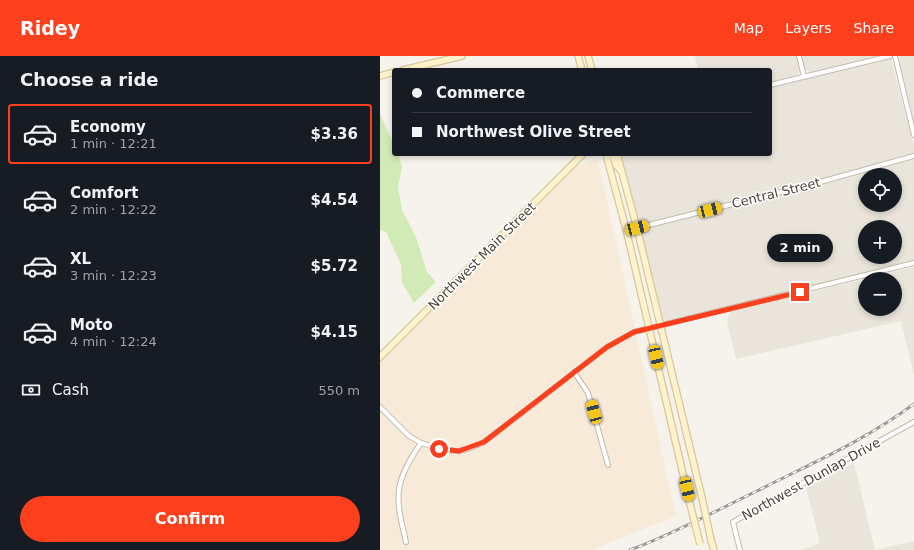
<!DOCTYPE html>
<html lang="en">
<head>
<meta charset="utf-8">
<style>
	body { margin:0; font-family:"DejaVu Sans",sans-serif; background:#20242c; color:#f1f3f6; height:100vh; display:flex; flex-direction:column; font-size:15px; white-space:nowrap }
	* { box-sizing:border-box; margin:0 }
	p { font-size:13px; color:#9ea1a6 }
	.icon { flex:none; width:22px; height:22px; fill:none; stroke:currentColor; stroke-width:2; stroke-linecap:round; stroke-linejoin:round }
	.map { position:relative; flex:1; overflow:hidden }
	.side { display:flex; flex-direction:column; background:#171b24; width:380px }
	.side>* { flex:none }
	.guide { position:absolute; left:12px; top:12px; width:380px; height:88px; border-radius:4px; box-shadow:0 2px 6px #0003; display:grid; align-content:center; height:88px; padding:0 20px; background:#171b24 }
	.tools { position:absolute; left:478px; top:112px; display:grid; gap:8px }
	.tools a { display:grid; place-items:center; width:44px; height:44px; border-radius:50%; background:#171b24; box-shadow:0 2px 6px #0003; font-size:20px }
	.end { position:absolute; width:18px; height:18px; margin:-9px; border:5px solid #fc3f1d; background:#fff; box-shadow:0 0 0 2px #fff }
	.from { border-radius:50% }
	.bubble { position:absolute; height:28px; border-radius:14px; background:#171b24; box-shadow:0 2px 6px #0003; font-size:13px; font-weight:700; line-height:28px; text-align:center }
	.car { position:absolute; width:12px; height:24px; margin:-12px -6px; border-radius:5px; box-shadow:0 0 3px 1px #0007; background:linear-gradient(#f5c518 24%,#345 0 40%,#f5c518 0 76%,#345 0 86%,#f5c518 0) }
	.guide b { display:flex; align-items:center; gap:14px; height:38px; font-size:15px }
	.guide b+b { border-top:1px solid #363941 }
	.guide i { width:10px; height:10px; background:#f1f3f6 }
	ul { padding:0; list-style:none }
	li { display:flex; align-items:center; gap:12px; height:60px; margin:0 8px 6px; padding:0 12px; border:2px solid transparent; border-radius:4px }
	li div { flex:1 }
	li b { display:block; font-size:15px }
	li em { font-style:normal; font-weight:700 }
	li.current { border-color:#fc3f1d }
	li>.icon { width:36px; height:36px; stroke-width:1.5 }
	h2 { padding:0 20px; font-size:18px; line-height:48px }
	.pay { display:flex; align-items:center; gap:10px; height:44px; padding:0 20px; font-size:15px }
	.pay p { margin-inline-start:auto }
	.primary-button { display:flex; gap:8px; margin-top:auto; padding:8px 20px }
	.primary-button a { flex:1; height:46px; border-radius:24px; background:#fc3f1d; color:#fff; font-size:16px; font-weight:700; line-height:46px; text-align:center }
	header { display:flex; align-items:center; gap:24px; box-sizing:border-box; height:56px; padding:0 20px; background:#fc3f1d; color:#fff }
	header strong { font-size:19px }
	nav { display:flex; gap:22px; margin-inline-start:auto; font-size:14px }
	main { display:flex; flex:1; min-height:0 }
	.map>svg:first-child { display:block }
	.residential { fill:#eae5da; fill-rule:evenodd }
	.commercial { fill:#f7ead8 }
	.green { fill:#d2eab5 }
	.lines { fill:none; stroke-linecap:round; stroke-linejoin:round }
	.street-casing { stroke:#c2bbae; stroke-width:6 }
	.secondary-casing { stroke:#d6c79b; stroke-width:8 }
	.street { stroke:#fff; stroke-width:4 }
	.secondary { stroke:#fff3cd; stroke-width:5.5 }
	.rail-casing { stroke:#9a9a9a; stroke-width:3 }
	.rail { stroke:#fff; stroke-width:1.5; stroke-dasharray:4.5; stroke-linecap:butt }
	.secondary-bridge-casing { stroke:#d6c79b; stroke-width:8; stroke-linecap:butt }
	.secondary-bridge { stroke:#fff3cd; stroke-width:5.5 }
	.route { stroke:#fc3f1d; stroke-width:5 }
	.labels { text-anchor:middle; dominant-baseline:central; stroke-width:3; stroke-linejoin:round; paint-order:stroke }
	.street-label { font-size:13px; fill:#4b4439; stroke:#fff }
</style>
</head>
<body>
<header>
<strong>Ridey</strong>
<nav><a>Map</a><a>Layers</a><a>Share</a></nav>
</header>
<main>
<section class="side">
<h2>Choose a ride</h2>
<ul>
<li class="current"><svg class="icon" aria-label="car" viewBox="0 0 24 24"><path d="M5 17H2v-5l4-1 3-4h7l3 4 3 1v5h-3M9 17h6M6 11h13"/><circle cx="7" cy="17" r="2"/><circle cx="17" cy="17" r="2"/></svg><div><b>Economy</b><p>1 min · 12:21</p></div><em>$3.36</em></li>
<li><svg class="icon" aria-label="car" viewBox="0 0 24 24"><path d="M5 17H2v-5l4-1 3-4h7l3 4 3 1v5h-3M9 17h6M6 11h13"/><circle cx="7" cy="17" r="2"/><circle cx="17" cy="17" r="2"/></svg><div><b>Comfort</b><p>2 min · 12:22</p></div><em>$4.54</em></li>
<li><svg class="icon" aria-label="car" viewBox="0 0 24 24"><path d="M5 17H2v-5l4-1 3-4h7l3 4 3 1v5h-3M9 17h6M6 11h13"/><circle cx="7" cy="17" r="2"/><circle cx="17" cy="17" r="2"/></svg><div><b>XL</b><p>3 min · 12:23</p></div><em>$5.72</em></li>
<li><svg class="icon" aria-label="car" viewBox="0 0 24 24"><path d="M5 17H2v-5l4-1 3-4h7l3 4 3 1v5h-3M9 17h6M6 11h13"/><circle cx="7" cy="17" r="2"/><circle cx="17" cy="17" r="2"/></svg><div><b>Moto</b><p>4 min · 12:24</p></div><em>$4.15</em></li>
</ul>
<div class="pay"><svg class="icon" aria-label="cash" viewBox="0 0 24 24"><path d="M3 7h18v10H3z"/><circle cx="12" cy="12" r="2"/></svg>Cash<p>550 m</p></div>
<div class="primary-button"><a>Confirm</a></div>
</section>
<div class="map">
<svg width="534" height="494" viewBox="0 0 534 494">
	<rect width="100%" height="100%" fill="#f6f3ec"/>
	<!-- residential -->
	<g class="residential">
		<path d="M315,0H417L420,15L417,19L412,22L390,27V14H318Z"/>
		<path d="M421,0H500L431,17L425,14Z"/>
		<path d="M520,0H534V69L519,5Z"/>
		<path d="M511,3L534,89V98L437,124L438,130L534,103V205L284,266L280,265L236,98H390V32ZM485,119H515V149H485ZM485,171H515V201H485Z"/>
		<path d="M534,211V320L521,265L356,303L347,267L349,258L352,255ZM485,223H515V253H485Z"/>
		<path d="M474,407L495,494H422L440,487L426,432Z"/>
		<path d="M534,485V494H495Z"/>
	</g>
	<!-- commercial -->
	<path class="commercial" d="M218,103L296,460L211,494H0V301L190,112Z"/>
	<!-- green -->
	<path class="green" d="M0,58L14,89V98H18L22,111L18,131L22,154L36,181L47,216L56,226L34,247L22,226L21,208L6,176L0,174Z"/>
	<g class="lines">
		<!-- street casing -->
		<g class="street-casing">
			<g id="street">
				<path d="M419,0L424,21"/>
				<path d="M515,0L534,79"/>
				<path d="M390,29L510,0"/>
				<path d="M257,172L440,126L534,100"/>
				<path d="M194,316L208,337L228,409"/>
				<path d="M0,351L29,380L41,387L64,394L79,395L90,392L104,386L125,370L227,291L254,276L534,207"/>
				<path d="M26,486C15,441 13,427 41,387"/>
				<path d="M360,494L353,466L534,366"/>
			</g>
		</g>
		<!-- secondary casing -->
		<g class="secondary-casing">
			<g id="secondary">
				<path d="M198,0L202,14"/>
				<path d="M208,0L212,14"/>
				<path d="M23,14L82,0"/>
				<path d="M0,20L14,16"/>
				<path d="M226,98L246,173L310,448"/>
				<path d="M232,98L236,109L241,115"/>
				<path d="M237,98L257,172L322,442"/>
				<path d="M0,301L203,98"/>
				<path d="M331,484L334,494"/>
			</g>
		</g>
		<!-- street -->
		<use href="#street" class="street"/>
		<!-- secondary -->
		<use href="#secondary" class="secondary"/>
		<!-- rail casing -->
		<g class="rail-casing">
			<path id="rail" d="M250,494C294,478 335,455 377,435C430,408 486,384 534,348"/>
		</g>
		<!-- rail -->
		<use href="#rail" class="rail"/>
		<!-- secondary-bridge casing -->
		<g class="secondary-bridge-casing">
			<g id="secondary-bridge">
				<path d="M322,442L331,484"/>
				<path d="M310,448L320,488"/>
			</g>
		</g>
		<!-- secondary-bridge -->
		<use href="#secondary-bridge" class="secondary-bridge"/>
	</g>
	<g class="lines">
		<!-- route -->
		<path class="route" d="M59,393L79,395L104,386L227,291L254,276L420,236"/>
	</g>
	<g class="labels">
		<!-- street labels -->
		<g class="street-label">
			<text transform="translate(396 137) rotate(-14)">Central Street</text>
			<text transform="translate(102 200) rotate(-45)">Northwest Main Street</text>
			<text transform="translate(431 423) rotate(-29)">Northwest Dunlap Drive</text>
		</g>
	</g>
</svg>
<div class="tools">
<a><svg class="icon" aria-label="locate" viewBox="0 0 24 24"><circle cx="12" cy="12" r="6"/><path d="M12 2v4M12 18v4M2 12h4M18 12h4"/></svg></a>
<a>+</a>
<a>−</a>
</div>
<i class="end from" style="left:59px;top:393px"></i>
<i class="end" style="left:420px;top:236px"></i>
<div class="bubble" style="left:387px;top:178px;width:66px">2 min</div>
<i class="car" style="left:330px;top:154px;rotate:76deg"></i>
<i class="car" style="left:257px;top:172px;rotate:76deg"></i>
<i class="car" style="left:276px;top:301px;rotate:167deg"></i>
<i class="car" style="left:214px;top:356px;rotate:345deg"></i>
<i class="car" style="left:307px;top:433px;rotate:167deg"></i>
<div class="guide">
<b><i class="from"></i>Commerce</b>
<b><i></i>Northwest Olive Street</b>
</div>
</div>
</main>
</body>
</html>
